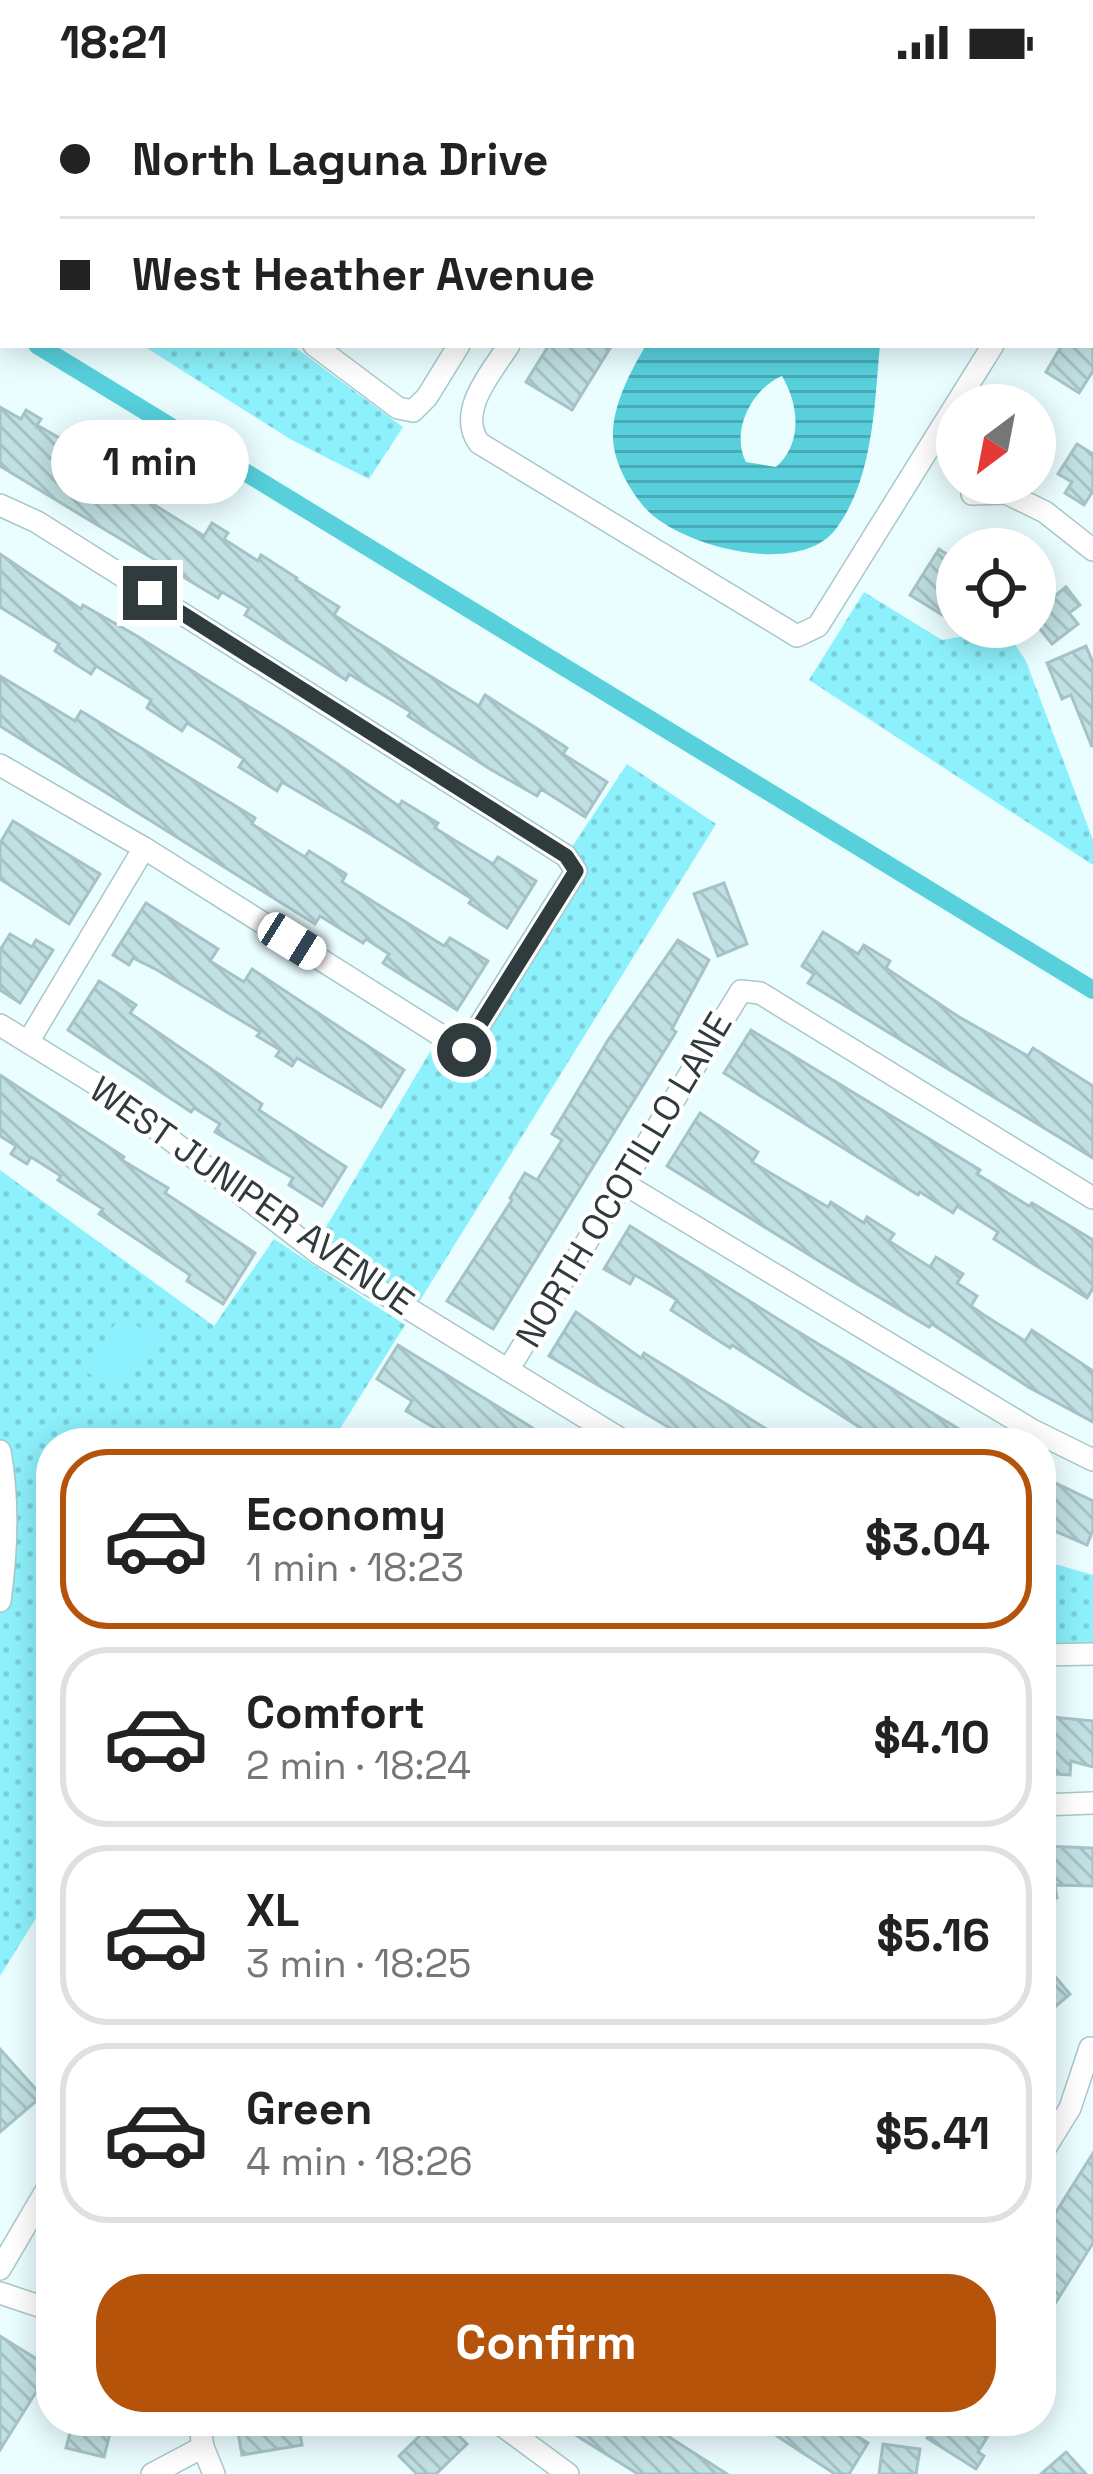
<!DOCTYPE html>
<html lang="en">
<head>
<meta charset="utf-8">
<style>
	body { margin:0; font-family:"Space Grotesk",sans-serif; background:#f6f6f6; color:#222; height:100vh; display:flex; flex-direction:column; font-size:45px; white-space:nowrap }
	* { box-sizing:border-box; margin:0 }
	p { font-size:39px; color:#767676 }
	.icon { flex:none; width:66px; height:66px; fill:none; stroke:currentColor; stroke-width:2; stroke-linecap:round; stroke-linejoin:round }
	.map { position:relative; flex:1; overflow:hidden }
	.panel { position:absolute; left:36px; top:1344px; width:1020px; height:1008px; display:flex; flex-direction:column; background:#fff; border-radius:48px; box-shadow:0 6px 30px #0003 }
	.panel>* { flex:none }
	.banner { position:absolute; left:0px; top:0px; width:1095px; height:264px; box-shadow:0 6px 30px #0003; display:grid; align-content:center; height:264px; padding:0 60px; background:#fff }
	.needle { width:78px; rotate:212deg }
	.tools { position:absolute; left:936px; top:300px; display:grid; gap:24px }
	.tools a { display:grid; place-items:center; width:120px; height:120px; border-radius:50%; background:#fff; box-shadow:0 6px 30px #0003; font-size:60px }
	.end { position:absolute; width:54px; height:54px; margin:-27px; border:15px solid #2f3b3c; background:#fff; box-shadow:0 0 0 6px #fff }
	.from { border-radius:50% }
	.bubble { position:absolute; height:84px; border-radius:42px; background:#fff; box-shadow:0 6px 30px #0003; font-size:39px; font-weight:800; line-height:84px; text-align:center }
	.car { position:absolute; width:36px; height:72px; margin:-36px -18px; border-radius:15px; box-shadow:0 0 9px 3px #0007; background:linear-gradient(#fff 24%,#345 0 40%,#fff 0 76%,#345 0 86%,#fff 0) }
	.banner b { display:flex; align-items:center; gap:42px; height:114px; font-size:45px }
	.banner b+b { border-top:3px solid #e0e0e0 }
	.banner i { width:30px; height:30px; background:#222 }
	ul { padding:21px 0 0; list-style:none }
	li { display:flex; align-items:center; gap:36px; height:180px; margin:0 24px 18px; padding:0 36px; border:6px solid #e0e0e0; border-radius:48px }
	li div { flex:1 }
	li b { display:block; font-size:45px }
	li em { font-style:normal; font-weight:800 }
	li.selected { border-color:#b45309 }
	li>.icon { width:108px; height:108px; stroke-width:1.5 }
	.primary-button { display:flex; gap:24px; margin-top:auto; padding:24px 60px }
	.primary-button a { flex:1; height:138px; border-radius:48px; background:#b45309; color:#fff; font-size:48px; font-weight:800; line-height:138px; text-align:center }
	.status { display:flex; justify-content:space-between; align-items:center; height:84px; padding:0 60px; background:#fff; direction:ltr }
	.status svg { height:33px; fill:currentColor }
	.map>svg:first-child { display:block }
	.park { fill:url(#park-dots) }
	.pitch { fill:#8cf1fc }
	.water { fill:url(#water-rules); fill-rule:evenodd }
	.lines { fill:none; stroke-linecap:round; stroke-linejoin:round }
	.canal { stroke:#57d0dc; stroke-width:18 }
	.building { fill:url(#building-back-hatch); stroke:#a5c3c6; stroke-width:3 }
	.minor-casing { stroke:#a9c7ca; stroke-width:24 }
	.minor { stroke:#fff; stroke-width:21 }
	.route { stroke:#2f3b3c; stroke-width:15 }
	.labels { text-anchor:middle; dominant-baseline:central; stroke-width:9; stroke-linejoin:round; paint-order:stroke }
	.street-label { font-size:36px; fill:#2f3b3c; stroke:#fff }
</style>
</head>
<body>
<div class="status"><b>18:21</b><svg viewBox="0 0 49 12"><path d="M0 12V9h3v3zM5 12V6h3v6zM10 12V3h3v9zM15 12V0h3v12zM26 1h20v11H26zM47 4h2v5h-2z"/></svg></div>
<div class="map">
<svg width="1093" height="2390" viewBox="0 0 1093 2390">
	<defs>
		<pattern id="park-dots" width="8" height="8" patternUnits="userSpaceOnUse" patternTransform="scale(3)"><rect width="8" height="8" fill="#8cf1fc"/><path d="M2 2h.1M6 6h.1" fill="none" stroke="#79d0d9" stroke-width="1.8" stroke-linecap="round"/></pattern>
		<pattern id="water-rules" width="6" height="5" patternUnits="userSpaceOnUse" patternTransform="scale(3)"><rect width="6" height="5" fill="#57d0dc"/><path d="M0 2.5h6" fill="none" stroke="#48aab4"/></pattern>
		<pattern id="building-back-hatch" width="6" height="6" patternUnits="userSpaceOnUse" patternTransform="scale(3)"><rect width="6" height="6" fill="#c1e0e3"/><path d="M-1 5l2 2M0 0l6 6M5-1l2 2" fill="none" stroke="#a6c1c4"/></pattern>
	</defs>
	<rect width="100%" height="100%" fill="#eafdff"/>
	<!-- park -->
	<g class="park">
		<path d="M142,261H292L403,343L369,395L290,355Z"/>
		<path d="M864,508L942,556L1005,545L1026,577L1093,756V781L809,596Z"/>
		<path d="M627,680L716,740L419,1218L319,1155L440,951L463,965L575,787L566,772Z"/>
		<path d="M0,1086L214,1242L274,1155L405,1241L331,1359H51V1810L0,1892Z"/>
		<path d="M1041,1476L1093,1491V1570L1041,1572Z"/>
	</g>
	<!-- pitch -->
	<path class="pitch" d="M121,1231L155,1254L118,1309L84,1286Z"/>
	<!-- water -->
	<path class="water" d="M646,261H880C874,322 874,395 835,446C798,493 686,463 649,428C633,412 618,386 614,364C608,329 629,290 646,261ZM782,292C799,321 803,359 776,383L746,378C730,348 752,304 782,292Z"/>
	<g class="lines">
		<!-- canal -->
		<g class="canal">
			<path d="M0,239L3,240"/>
			<path d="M37,261L1093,906"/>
		</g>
	</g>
	<!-- building -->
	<g class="building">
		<path d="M549,261H612L572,326L526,298Z"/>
		<path d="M1062,261H1093V287L1079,309L1046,288Z"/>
		<path d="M0,323L21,335L26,326L41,335L37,341L155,409L150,418L204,452L212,439L228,449L224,455L258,477L261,471L297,494L296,496L339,523L334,531L422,587L479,622L485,611L567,664L563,670L607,698L585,733L541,705L537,712L490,685L408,632L411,628L349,590L346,596L245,531L249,524L222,508L218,514L0,382Z"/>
		<path d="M1077,360L1093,370V407L1084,421L1065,409L1072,398L1058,390Z"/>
		<path d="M939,465L957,477V510L944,532L910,511Z"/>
		<path d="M0,470L81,525L83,521L137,552L307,659L399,722L402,717L438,739L435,744L493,780L498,773L536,797L507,844L469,819L472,815L370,750L282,698L277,707L239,683L244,675L187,639L182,647L147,624L151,616L96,582L91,590L55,567L59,560L0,523Z"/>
		<path d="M1066,503L1080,521L1069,529L1078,540L1052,560L1035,539V528Z"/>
		<path d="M1086,562L1093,579L1092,663L1071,611L1062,615L1047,579Z"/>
		<path d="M0,592L75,637L81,627L255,734L252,740L305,773L309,767L346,790L342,798L444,862L450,854L488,877L457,926L383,879L389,870L366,855L363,859L320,832L315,840L0,642Z"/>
		<path d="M13,737L100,790L69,840L0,795V759Z"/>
		<path d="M724,799L747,860L718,872L694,810Z"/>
		<path d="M146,819L218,865L210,877L244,898L252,885L404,986L381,1023L297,974L292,982L276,972L280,966L257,952L260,948L157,886L133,874L129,881L113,871Z"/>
		<path d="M823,848L858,870L864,861L890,877L886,884L959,933L1028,972L1033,964L1093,1002V1074L808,899L814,890L802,882Z"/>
		<path d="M10,850L32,863L36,856L53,866L20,919L0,906V866Z"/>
		<path d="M678,856L709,876L672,945L676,948L493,1245L447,1217L512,1116L510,1114L525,1089L537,1096L562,1056L552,1050L608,956Z"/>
		<path d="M99,897L136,921L130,929L262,1020L259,1026L346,1083L322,1122L289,1101L293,1094L215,1048L220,1040L194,1024L191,1028L68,946Z"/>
		<path d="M751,946L980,1086L977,1090L1029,1122L1032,1119L1093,1156V1204L1087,1214L994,1155L998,1148L957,1122L953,1129L920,1108L918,1111L724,989Z"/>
		<path d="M0,991L124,1073L122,1076L168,1104L165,1109L255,1169L223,1220L187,1197L190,1191L99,1130L103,1125L58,1096L61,1092L31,1073L27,1080L11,1070L16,1062L0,1052Z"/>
		<path d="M700,1029L758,1068L752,1078L794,1103L828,1123L831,1118L864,1139L867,1133L894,1150L889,1157L930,1183L936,1173L963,1190L957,1199L977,1212L971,1222L984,1231L1025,1257L1032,1246L1093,1287V1338L1030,1304L932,1240L929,1243L827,1182L667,1082Z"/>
		<path d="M630,1142L797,1247L982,1359H884L732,1261L730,1264L671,1226L677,1216L635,1191L630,1200L604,1185Z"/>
		<path d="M576,1228L641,1274L644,1269L789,1359H682L685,1353L549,1272Z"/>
		<path d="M398,1261L528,1341L553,1359H460L406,1327L412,1317L377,1295Z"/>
		<path d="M1041,1392L1093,1417V1446L1087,1461L1041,1441Z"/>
		<path d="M1041,1632L1093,1637V1683L1071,1677L1070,1691L1041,1689Z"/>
		<path d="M1041,1762L1093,1764V1802L1055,1801L1057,1814L1041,1817Z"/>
		<path d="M1041,1876L1070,1910L1041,1935Z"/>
		<path d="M0,1965L42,2012L0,2048Z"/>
		<path d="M1093,2069V2159L1041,2242V2152Z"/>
		<path d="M0,2252L51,2284L0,2366Z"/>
		<path d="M73,2337H113L104,2373L66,2364Z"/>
		<path d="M236,2337H298L302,2361L242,2371Z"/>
		<path d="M435,2337H444L467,2360L436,2390H417L399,2372Z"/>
		<path d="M553,2337H644L727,2390H638Z"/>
		<path d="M754,2337H833L868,2359L849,2390H835Z"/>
		<path d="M938,2337H975L991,2347L978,2368L984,2372L976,2385L927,2354Z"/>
		<path d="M883,2360L920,2365L916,2390H879Z"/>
		<path d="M1066,2368L1086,2390H1041Z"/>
	</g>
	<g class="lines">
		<!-- minor casing -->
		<g class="minor-casing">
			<g id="minor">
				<path d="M346,0L351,3"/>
				<path d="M101,3L103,0"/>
				<path d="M621,3L623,0"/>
				<path d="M670,3L672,0"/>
				<path d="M1092,101L1093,99"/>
				<path d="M1092,185L1093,183"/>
				<path d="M314,261L398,324L413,327L427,313L459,261"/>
				<path d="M509,261C492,288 456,327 479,359L797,552L818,542L993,261"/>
				<path d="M972,410L1006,409L1045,428L1093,466"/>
				<path d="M0,421L37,438L566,772L576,787L464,966L144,764L0,681"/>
				<path d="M0,941L107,1007L318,1169L627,1359"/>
				<path d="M28,958L144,764"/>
				<path d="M623,1099L1032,1346L1093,1376"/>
				<path d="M508,1286L741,907L760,909L1093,1114"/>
				<path d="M0,1367C9,1417 7,1467 0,1517"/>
				<path d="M1041,1571L1093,1570"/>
				<path d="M1041,1721L1093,1719"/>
				<path d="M1041,2071L1070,2024L1090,1964"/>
				<path d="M0,2185L51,2098"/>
				<path d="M0,2209L51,2226"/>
				<path d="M199,2337L203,2363L214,2390"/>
				<path d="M496,2337L568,2390"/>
				<path d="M152,2390L203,2363"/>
			</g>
		</g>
		<!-- minor -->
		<use href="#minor" class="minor"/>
	</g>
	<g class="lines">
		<!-- route -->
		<path class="route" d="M150,509L566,772L576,787L464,966"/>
	</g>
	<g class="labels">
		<!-- street labels -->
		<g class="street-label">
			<text transform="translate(624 1096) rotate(-59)">NORTH OCOTILLO LANE</text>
			<text transform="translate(252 1112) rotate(35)">WEST JUNIPER AVENUE</text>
		</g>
	</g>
</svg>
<div class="tools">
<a><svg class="needle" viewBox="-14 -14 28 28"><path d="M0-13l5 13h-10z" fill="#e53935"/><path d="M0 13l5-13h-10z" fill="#767676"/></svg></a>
<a><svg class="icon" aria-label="locate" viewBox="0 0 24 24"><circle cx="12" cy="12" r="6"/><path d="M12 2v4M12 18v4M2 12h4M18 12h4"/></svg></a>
</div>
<i class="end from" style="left:464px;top:966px"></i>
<i class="end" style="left:150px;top:509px"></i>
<div class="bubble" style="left:51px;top:336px;width:198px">1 min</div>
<i class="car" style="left:292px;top:857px;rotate:122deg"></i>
<div class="banner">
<b><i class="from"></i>North Laguna Drive</b>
<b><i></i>West Heather Avenue</b>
</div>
<section class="panel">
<ul>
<li class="selected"><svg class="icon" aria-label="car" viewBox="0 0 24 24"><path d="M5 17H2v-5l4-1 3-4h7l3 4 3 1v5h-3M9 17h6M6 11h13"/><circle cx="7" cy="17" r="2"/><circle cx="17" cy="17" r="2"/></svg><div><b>Economy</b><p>1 min · 18:23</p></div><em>$3.04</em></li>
<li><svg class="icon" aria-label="car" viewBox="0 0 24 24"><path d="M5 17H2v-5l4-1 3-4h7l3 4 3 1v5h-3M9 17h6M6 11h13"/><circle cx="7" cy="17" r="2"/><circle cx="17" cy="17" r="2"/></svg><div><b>Comfort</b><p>2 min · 18:24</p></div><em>$4.10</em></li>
<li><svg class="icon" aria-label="car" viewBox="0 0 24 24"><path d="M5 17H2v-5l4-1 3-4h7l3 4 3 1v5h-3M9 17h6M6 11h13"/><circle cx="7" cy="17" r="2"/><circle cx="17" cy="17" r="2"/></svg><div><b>XL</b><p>3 min · 18:25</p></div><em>$5.16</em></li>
<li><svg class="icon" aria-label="car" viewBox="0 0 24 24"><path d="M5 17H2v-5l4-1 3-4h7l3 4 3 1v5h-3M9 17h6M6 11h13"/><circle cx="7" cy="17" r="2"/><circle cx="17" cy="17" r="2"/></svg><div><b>Green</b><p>4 min · 18:26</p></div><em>$5.41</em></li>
</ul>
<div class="primary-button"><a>Confirm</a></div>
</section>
</div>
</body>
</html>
